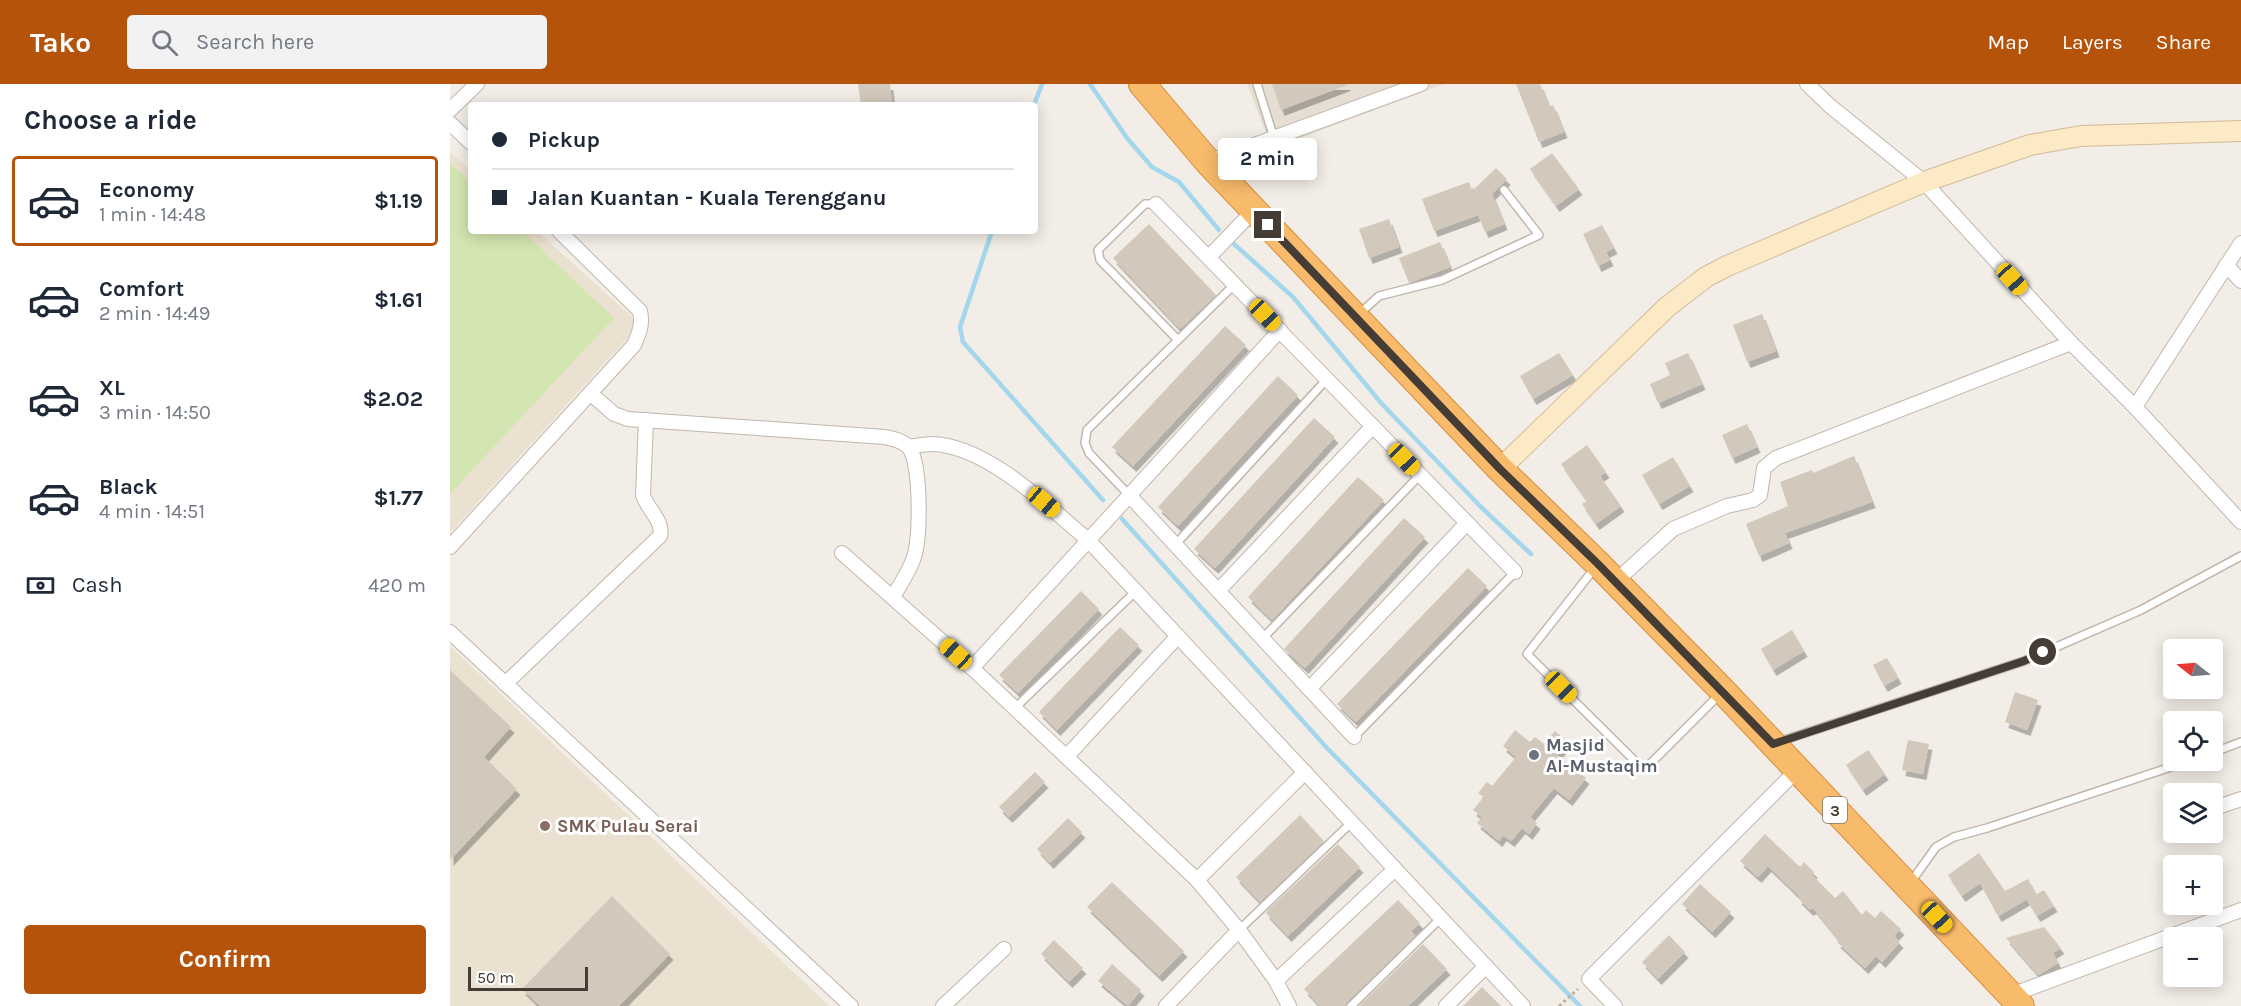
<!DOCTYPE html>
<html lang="en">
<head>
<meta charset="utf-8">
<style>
	body { margin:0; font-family:Karla,sans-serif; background:#f2f2f3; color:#1f2937; height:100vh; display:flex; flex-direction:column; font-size:22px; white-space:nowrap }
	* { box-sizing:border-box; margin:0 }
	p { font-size:20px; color:#747a83 }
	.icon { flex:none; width:33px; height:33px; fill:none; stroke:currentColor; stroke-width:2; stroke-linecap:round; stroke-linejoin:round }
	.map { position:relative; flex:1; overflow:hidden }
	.drawer { display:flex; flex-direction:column; background:#fff; width:450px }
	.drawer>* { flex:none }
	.top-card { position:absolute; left:18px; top:18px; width:570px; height:132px; border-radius:6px; box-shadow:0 3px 15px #0003; display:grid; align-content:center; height:132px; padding:0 24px; background:#fff }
	.needle { width:39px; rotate:287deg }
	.buttons { position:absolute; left:1713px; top:555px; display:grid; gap:12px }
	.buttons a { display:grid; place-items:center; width:60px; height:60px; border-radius:6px; background:#fff; box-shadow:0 3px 15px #0003; font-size:30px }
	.scale { position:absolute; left:18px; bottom:15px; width:120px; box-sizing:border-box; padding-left:6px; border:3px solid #453d35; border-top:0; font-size:16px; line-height:21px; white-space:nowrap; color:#453d35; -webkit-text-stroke:4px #fff; paint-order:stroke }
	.end { position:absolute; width:27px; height:27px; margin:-14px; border:8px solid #453d35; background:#fff; box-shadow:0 0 0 3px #fff }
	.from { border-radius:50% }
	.bubble { position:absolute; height:42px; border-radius:6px; background:#fff; box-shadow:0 3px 15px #0003; font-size:20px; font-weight:700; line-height:42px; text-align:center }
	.car { position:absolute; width:18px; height:36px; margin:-18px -9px; border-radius:8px; box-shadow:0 0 4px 2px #0007; background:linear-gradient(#f5c518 24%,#345 0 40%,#f5c518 0 76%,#345 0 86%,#f5c518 0) }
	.top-card b { display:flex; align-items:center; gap:21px; height:57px; font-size:22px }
	.top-card b+b { border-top:2px solid #e0e1e3 }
	.top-card i { width:15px; height:15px; background:#1f2937 }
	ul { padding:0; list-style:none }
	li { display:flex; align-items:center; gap:18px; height:90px; margin:0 12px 9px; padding:0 12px; border:3px solid transparent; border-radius:6px }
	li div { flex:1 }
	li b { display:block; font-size:22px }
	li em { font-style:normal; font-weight:700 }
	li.active { border-color:#b45309 }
	li>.icon { width:54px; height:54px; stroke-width:1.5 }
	h2 { padding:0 24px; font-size:27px; line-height:72px }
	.pay { display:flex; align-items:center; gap:15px; height:66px; padding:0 24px; font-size:22px }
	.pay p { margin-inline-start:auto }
	.primary-button { display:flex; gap:12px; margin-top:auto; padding:12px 24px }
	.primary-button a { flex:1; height:69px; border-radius:6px; background:#b45309; color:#fff; font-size:24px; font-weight:700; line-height:69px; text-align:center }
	header { display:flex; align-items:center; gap:36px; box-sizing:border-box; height:84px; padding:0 30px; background:#b45309; color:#fff }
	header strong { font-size:28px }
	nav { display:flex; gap:33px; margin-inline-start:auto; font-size:21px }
	.search { width:420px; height:54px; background:#f2f2f3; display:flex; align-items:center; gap:15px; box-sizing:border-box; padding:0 21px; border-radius:6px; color:#747a83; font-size:22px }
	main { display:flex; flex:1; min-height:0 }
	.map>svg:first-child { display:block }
	.residential { fill:#e6ded4 }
	.education { fill:#ebe1d0 }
	.green { fill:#d3e5b0 }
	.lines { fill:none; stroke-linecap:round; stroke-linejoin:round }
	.stream { stroke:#a4d7ed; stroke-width:4.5 }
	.building { fill:#d3c8bc; filter:url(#shadow) }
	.lane-casing { stroke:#c0b7ac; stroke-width:10 }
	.street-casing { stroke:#c0b7ac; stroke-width:16 }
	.secondary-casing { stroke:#d1bb97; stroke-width:22 }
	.highway-casing { stroke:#d78d3b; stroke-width:28 }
	.path { stroke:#beae9b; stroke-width:3; stroke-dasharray:3 3; stroke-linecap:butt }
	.lane { stroke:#fff; stroke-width:7 }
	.street { stroke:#fff; stroke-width:14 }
	.secondary { stroke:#fce9c6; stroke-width:20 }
	.highway { stroke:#f8ba6b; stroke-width:26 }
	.route { stroke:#453d35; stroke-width:8 }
	.worship-dot { fill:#6b7280; stroke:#fff; stroke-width:2 }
	.education-dot { fill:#8d6e63; stroke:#fff; stroke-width:2 }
	.labels { text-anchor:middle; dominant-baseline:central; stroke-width:6; stroke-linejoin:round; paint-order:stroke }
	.shield { fill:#fff; stroke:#7d7772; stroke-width:1.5 }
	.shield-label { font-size:16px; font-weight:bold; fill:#453d35 }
	.worship-label { font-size:18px; font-weight:bold; fill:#5b616d; stroke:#fff; text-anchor:start }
	.education-label { font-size:18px; font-weight:bold; fill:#785e54; stroke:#fff; text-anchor:start }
</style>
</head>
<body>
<header>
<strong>Tako</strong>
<div class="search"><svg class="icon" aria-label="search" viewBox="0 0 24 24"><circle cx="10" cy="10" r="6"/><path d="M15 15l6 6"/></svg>Search here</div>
<nav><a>Map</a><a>Layers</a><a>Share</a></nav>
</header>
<main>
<section class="drawer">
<h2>Choose a ride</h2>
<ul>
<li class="active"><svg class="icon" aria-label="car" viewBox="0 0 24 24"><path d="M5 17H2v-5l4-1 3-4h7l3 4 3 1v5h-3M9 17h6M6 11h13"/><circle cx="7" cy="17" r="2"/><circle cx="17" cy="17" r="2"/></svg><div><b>Economy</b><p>1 min · 14:48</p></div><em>$1.19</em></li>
<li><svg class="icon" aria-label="car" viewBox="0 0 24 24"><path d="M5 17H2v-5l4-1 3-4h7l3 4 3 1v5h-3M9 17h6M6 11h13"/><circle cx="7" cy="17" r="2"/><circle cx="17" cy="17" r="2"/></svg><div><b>Comfort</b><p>2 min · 14:49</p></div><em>$1.61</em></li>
<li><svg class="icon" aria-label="car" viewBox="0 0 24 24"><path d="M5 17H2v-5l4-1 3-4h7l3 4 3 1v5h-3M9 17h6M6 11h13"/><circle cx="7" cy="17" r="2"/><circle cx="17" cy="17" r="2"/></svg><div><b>XL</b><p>3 min · 14:50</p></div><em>$2.02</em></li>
<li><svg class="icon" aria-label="car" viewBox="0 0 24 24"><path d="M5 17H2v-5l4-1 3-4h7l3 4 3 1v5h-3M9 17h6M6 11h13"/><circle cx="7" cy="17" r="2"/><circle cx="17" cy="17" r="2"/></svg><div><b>Black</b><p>4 min · 14:51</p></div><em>$1.77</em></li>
</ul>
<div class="pay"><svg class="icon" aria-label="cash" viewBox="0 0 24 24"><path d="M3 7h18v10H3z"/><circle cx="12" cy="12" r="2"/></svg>Cash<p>420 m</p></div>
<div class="primary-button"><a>Confirm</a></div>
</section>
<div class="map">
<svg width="1791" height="922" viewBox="0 0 1791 922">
	<defs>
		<filter id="shadow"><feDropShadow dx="3.5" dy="6" stdDeviation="0" flood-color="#0004"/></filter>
	</defs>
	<rect width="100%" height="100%" fill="#f2ede6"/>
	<!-- residential -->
	<path class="residential" d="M797,0H994L822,65Z"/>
	<!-- education -->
	<g class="education">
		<path d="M0,68L21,87V147H87L190,240L0,449Z"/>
		<path d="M0,562L379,922H0Z"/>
	</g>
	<!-- green -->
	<path class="green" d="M0,79L21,99V147H72L164,234L0,410Z"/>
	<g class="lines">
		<!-- stream -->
		<g class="stream">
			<path d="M640,0L677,54L702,83L729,98L769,146"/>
			<path d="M584,21L592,0"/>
			<path d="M542,147L510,243L513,258L653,416"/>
			<path d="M784,160L843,213L932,320L1031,423L1081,470"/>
			<path d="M672,435L877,664L1130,922"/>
		</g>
	</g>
	<!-- building -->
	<g class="building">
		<path d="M408,0H440L442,21H411Z"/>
		<path d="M822,0H897V1L831,26Z"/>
		<path d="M1066,0H1090L1099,23L1103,21L1114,48L1089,58Z"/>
		<path d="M1102,69L1129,105L1106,122L1080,85Z"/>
		<path d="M1046,84L1057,95L1042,110L1054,140L1035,148L1028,131L984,147L972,115L1019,98L1022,107Z"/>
		<path d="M939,135L949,163L919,174L909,145Z"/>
		<path d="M699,140L766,211L730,245L663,174Z"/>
		<path d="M1152,141L1164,164L1156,168L1160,176L1148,182L1133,150Z"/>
		<path d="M990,158L1000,183L959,199L949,174Z"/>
		<path d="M1312,230L1326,267L1297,278L1283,241Z"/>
		<path d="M775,242L796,261L683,382L662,363Z"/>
		<path d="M1109,269L1123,291L1083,315L1070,292Z"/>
		<path d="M1238,269L1252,300L1208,319L1200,300L1220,291L1215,279Z"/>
		<path d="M828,292L848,311L728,442L708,423Z"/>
		<path d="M864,334L885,353L765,484L744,465Z"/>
		<path d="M1297,340L1307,363L1282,374L1272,351Z"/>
		<path d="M1137,361L1156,388L1150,392L1171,422L1146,440L1132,420L1137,417L1111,380Z"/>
		<path d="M1404,372L1422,418L1335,449L1339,459L1309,472L1296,440L1338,422L1330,398L1362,386L1363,389Z"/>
		<path d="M1223,373L1240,402L1209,420L1192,391Z"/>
		<path d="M908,393L934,416L822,536L798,513Z"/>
		<path d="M954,434L975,453L855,584L834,565Z"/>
		<path d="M1018,484L1037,502L906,638L887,620Z"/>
		<path d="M631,507L649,525L568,609L549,591Z"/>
		<path d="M670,543L689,561L607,646L589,628Z"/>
		<path d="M1342,546L1354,567L1323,586L1311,565Z"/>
		<path d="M1437,574L1448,594L1434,602L1423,581Z"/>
		<path d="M0,586L61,643L34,673L67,705L0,776Z"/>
		<path d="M1565,608L1588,616L1577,646L1555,638Z"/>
		<path d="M1065,646L1080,658L1085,653L1094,660L1105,647L1118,658L1107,671L1136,694L1119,716L1104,704L1080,733L1087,739L1079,750L1072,744L1061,757L1053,751L1049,757L1027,739L1032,733L1023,726L1034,713L1028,709L1037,698L1042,702L1066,673L1053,662Z"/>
		<path d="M1458,656L1479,660L1473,690L1452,686Z"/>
		<path d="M1418,666L1435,690L1413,706L1396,681Z"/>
		<path d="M585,688L595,698L559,733L549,723Z"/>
		<path d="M850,731L874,757L810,818L786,793Z"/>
		<path d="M618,734L632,748L600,779L587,765Z"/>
		<path d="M1315,750L1350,783L1354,778L1364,788L1362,791L1385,814L1393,807L1412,831L1416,826L1425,834L1431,827L1451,845L1444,852L1450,858L1432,878L1426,872L1415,884L1387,858L1389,856L1363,824L1360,826L1348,814L1350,813L1318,782L1308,793L1290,777Z"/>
		<path d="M888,760L910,783L838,852L816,829L818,826Z"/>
		<path d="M1529,769L1555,807L1578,795L1586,810L1548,832L1530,799L1512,812L1498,791Z"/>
		<path d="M662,798L734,867L709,892L637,823Z"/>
		<path d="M1250,800L1281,828L1262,848L1232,820Z"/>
		<path d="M1594,806L1604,822L1587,832L1577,816Z"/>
		<path d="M162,812L220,870L169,922H90L72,905Z"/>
		<path d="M948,816L970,839L961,847L965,852L897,918L895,922H870L854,905Z"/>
		<path d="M1594,843L1611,864L1603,869L1608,879L1588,891L1556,854Z"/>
		<path d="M1219,851L1235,868L1208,895L1192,878Z"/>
		<path d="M604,856L633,884L619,898L591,870Z"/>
		<path d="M973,860L997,885L958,922H909Z"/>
		<path d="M662,880L691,906L678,922L648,897Z"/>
		<path d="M1032,903L1051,922H1013Z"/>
	</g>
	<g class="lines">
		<!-- lane casing -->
		<g class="lane-casing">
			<g id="lane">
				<path d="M807,0L824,54"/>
				<path d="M908,231L929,212L992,196L1089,151L1054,106"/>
				<path d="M728,256L785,200"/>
				<path d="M679,411L639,369L635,359L637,346L728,256L650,176L648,166L695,120H706"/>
				<path d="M725,461L877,295"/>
				<path d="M1144,485L1077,570L1194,686L1271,609"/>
				<path d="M812,555L970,391"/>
				<path d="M565,624L686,507"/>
				<path d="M904,653L1065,488"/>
				<path d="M1328,658L1574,577L1691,526L1791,472"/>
				<path d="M1762,669L1791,658"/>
				<path d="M1461,798L1486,763L1504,753L1537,744L1742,676"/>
				<path d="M789,846L902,738"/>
				<path d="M901,922L991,834"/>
			</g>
		</g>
		<!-- street casing -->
		<g class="street-casing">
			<g id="street">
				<path d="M1357,0L1380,22L1474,98L1621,259L1685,323L1791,438"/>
				<path d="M0,26L27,0"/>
				<path d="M0,39L21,59"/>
				<path d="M758,78L971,0"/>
				<path d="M706,120L1065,488"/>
				<path d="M759,173L804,126"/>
				<path d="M1776,181L1791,197"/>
				<path d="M141,310L164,330L178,335L435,353C444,355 455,357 460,365C471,384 471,455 463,476C458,489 450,501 443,513"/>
				<path d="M1685,323L1791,159"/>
				<path d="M459,363C466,362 475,360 482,360C536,361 599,423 638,456L1073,922"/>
				<path d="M679,411L904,653"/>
				<path d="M0,463L184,261C189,249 193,241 190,227L109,147"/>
				<path d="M392,469L522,584L747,796L789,846L826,897L839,922"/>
				<path d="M1165,498L1223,445L1277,422L1303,416L1310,411L1314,384L1326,374L1621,259"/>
				<path d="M768,507L923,342"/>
				<path d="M0,548L401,922"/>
				<path d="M522,584L830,246"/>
				<path d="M55,600L210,452C214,437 197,425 193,411L196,336"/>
				<path d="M859,605L1017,439"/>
				<path d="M617,672L728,552"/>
				<path d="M1762,725L1791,715"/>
				<path d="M747,796L855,688"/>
				<path d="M826,897L945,785"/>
				<path d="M1561,911L1791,826"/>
				<path d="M493,922L554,865"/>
				<path d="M716,922L789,846"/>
				<path d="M996,922L1036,882"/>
				<path d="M1165,922L1139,895L1347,686"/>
			</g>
		</g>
		<!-- secondary casing -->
		<g class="secondary-casing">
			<path id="secondary" d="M1050,385L1217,223L1256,193L1277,182L1474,98L1580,61L1631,52L1791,47"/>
		</g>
		<!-- highway casing -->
		<g class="highway-casing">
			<path id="highway" d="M692,0L758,78L1050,385L1148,480L1273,607L1571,922"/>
		</g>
		<!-- path -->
		<path class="path" d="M1109,922L1128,905"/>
		<!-- lane -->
		<use href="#lane" class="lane"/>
		<!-- street -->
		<use href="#street" class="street"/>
		<!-- secondary -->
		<use href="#secondary" class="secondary"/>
		<!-- highway -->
		<use href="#highway" class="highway"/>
	</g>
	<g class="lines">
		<!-- route -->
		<path class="route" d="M818,141L1050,385L1148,480L1323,660L1574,577L1593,568"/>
	</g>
	<!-- markers -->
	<circle class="worship-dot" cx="1084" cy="671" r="6"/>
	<circle class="education-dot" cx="95" cy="742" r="6"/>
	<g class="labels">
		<!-- shield labels -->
		<rect class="shield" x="1373" y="713" width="24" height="26" rx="4.5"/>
		<g class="shield-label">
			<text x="1385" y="726">3</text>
		</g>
		<!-- worship labels -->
		<g class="worship-label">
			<text x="1096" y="661">Masjid<tspan x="1096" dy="21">Al-Mustaqim</tspan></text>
		</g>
		<!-- education labels -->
		<g class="education-label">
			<text x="107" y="742">SMK Pulau Serai</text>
		</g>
	</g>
</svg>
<div class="buttons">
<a><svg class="needle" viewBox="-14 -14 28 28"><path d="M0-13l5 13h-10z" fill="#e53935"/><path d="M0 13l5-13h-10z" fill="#747a83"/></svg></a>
<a><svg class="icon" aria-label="locate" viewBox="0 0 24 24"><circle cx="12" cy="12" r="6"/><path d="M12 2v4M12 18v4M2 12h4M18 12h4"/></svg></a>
<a><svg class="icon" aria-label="layers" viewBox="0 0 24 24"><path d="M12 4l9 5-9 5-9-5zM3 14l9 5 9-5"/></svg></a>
<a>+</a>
<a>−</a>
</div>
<div class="scale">50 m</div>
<i class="end from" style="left:1593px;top:568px"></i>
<i class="end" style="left:818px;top:141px"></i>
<div class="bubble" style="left:768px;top:54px;width:99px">2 min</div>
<i class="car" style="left:1562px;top:195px;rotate:138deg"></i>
<i class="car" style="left:815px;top:231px;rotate:136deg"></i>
<i class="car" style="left:954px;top:375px;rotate:136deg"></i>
<i class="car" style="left:594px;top:418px;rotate:130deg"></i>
<i class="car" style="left:506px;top:570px;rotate:312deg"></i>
<i class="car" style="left:1111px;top:603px;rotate:135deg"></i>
<i class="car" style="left:1487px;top:833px;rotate:137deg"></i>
<div class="top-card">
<b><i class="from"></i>Pickup</b>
<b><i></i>Jalan Kuantan - Kuala Terengganu</b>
</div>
</div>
</main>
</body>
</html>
